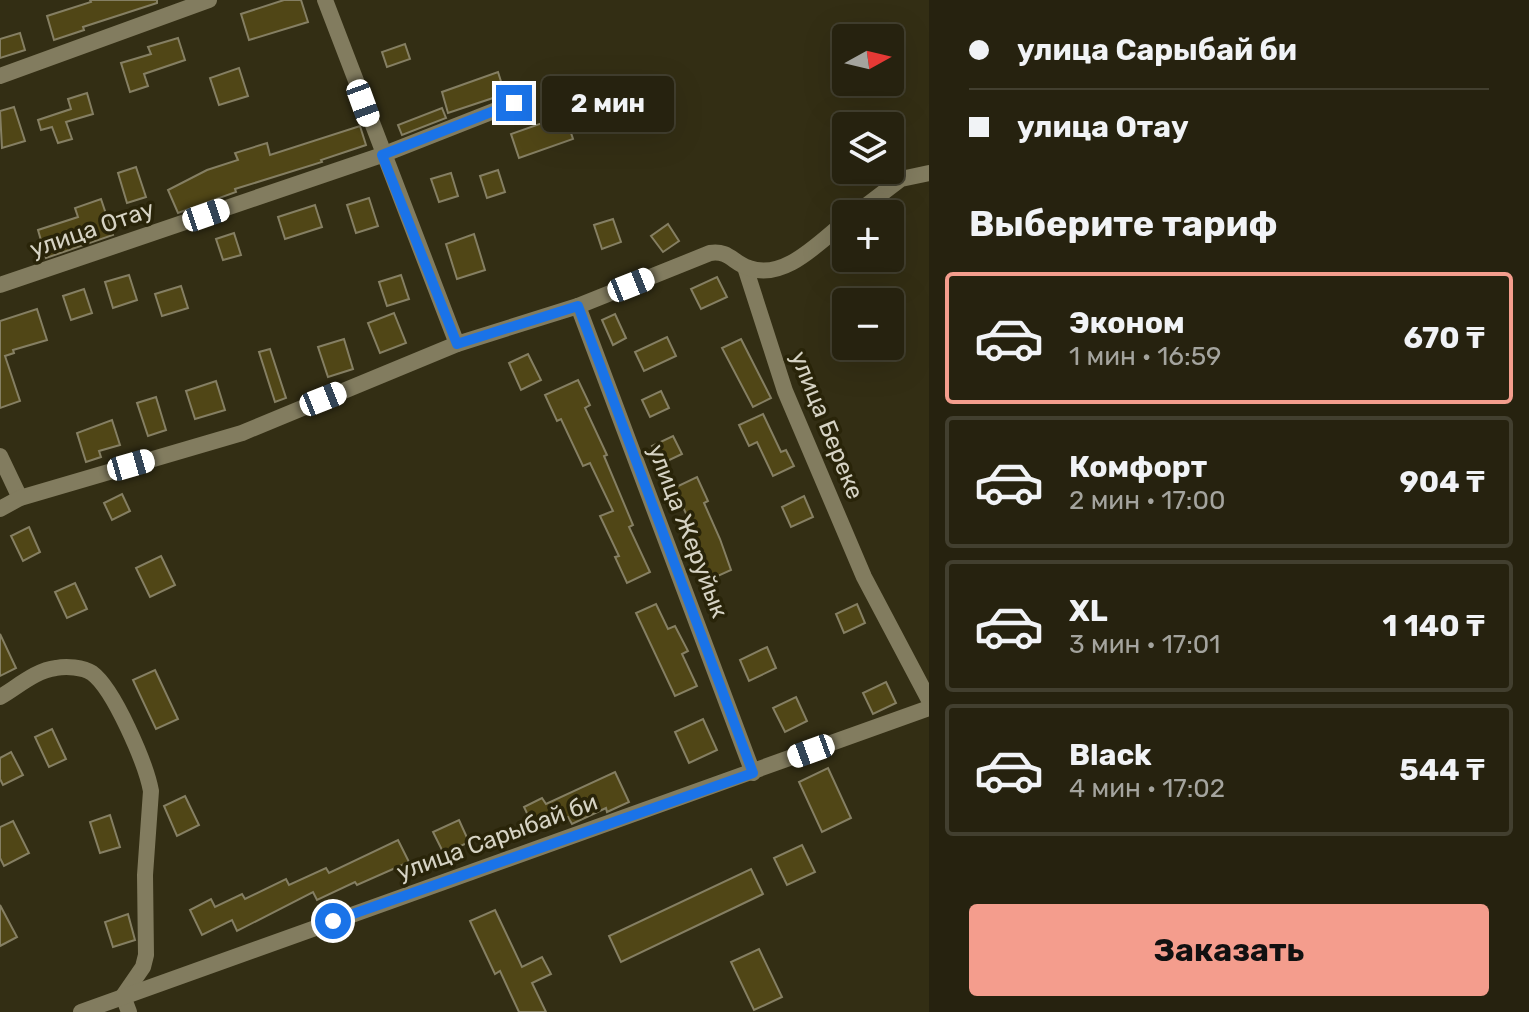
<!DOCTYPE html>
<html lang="ru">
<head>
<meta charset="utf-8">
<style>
	body { margin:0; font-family:Rubik,sans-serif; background:#322f1d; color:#f1f3f6; height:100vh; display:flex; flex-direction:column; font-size:30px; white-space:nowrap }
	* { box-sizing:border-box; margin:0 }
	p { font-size:26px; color:#a4a49e }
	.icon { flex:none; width:44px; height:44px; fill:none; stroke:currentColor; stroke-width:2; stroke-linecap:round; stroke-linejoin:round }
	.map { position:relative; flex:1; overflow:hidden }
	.details { display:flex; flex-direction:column; background:#26220f; width:600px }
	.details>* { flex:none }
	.hud { display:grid; align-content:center; height:176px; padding:0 40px; background:#26220f }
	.needle { width:52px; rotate:82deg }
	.fabs { position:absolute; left:832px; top:24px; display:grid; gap:16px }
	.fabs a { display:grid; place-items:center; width:72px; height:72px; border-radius:8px; background:#26220f; box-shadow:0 8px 32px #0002,0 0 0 2px #423f2f; font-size:40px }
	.end { position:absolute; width:36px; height:36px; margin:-18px; border:10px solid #1a73e8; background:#fff; box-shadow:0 0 0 4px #fff }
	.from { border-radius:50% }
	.bubble { position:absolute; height:56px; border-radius:8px; background:#26220f; box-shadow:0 8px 32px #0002,0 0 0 2px #423f2f; font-size:26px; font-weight:700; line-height:56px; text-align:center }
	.car { position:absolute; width:24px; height:48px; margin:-24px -12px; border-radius:10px; box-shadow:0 0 6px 2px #0007; background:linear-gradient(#fff 24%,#345 0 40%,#fff 0 76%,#345 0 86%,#fff 0) }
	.hud b { display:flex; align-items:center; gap:28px; height:76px; font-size:30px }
	.hud b+b { border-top:2px solid #423f2f }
	.hud i { width:20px; height:20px; background:#f1f3f6 }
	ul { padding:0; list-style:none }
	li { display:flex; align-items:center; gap:24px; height:132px; margin:0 16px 12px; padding:0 24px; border:4px solid #423f2f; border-radius:8px }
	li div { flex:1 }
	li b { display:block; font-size:30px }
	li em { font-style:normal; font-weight:700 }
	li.selected { border-color:#f49d8d }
	li>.icon { width:72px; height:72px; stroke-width:1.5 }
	h2 { padding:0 40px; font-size:36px; line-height:96px }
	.cta { display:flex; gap:16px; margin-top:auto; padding:16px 40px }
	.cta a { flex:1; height:92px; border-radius:8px; background:#f49d8d; color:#111; font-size:32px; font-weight:700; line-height:92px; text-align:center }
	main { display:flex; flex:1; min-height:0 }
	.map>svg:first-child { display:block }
	.building { fill:#504616; stroke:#857f63; stroke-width:2 }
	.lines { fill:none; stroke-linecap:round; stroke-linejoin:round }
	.minor { stroke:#827c5f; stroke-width:16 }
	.route { stroke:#1a73e8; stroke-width:10 }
	.labels { text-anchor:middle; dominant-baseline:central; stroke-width:7; stroke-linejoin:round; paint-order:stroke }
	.street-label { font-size:24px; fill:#d6d3c4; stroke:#292409 }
</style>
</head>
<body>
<main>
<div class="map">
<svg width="929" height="1012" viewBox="0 0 929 1012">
	<rect width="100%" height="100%" fill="#332e14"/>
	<!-- building -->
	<g class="building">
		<path d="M90,0H157V3L83,27L84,30L54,40L47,16L91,2Z"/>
		<path d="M284,0H301L308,22L249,40L241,14Z"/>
		<path d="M20,33L25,50L0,58V39Z"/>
		<path d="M178,38L185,60L144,74L148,86L130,92L121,63L151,54L148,47Z"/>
		<path d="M405,44L410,59L387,67L382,52Z"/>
		<path d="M239,68L248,96L219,105L210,78Z"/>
		<path d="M498,72L505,94L448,113L442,92Z"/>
		<path d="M87,93L93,114L66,122L72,139L58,143L52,127L41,130L38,120L71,109L68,99Z"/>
		<path d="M14,107L25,141L2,148L0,111Z"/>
		<path d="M442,108L446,118L402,135L398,125Z"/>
		<path d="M565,115L573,139L519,158L511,134Z"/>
		<path d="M360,126L366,145L321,160L322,162L235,189L236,192L178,213L168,190L207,170L238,160L235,153L267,143L270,155Z"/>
		<path d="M136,167L146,197L127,203L118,173Z"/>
		<path d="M498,170L505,192L487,198L480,176Z"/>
		<path d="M451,173L458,196L439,202L431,179Z"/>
		<path d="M369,198L378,226L356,233L347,205Z"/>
		<path d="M101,199L113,235L46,258L38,230L78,217L75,208Z"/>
		<path d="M315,205L322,227L285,239L278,217Z"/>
		<path d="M613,219L621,242L602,249L594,225Z"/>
		<path d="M668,224L679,241L663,252L651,236Z"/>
		<path d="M234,233L241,255L223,260L216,239Z"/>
		<path d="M474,234L485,270L457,279L446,244Z"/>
		<path d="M129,275L137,300L113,308L105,282Z"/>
		<path d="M401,275L409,299L387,306L379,282Z"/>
		<path d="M717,277L727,297L701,309L691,289Z"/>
		<path d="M181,286L188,308L162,316L155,294Z"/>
		<path d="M84,289L92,313L71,320L63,296Z"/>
		<path d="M37,309L47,340L13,350L14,353L5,356L20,401L0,408V321Z"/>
		<path d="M394,313L406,343L380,353L368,323Z"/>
		<path d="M615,314L626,338L613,345L602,320Z"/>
		<path d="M667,337L676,356L644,371L635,352Z"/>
		<path d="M344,339L353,369L328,377L318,347Z"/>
		<path d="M741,339L771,398L753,407L722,348Z"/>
		<path d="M270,349L286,398L275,402L259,352Z"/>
		<path d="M528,354L541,380L521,390L509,363Z"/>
		<path d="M578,380L590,405L585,408L607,455L604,456L633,525L629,527L650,572L627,583L615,557L619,556L600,516L613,511L590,463L583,466L561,419L557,421L545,395Z"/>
		<path d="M216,381L225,410L195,419L186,391Z"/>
		<path d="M661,391L669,408L650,417L642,400Z"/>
		<path d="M156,397L166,430L148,436L137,403Z"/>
		<path d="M763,414L781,452L786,450L794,466L773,476L757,442L749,446L739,425Z"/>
		<path d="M112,420L120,445L99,451L101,457L86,462L77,433Z"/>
		<path d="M673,436L682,454L661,464L652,446Z"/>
		<path d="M697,477L708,501L704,503L720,539L731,570L709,580L685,525L690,522L674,488Z"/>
		<path d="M122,494L130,511L112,520L104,503Z"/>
		<path d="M804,496L813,517L791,527L782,507Z"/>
		<path d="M29,527L40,552L23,561L11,536Z"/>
		<path d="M161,556L175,585L150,597L136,568Z"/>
		<path d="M75,583L87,609L67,618L55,592Z"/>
		<path d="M656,604L668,629L675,626L688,651L682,654L697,686L675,696L636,613Z"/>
		<path d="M857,604L865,623L844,633L836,614Z"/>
		<path d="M0,634L16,668L0,676Z"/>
		<path d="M767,647L776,668L749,681L740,660Z"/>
		<path d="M155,670L178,719L156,729L133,680Z"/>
		<path d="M886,682L896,703L873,714L863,693Z"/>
		<path d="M796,697L807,721L785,732L773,708Z"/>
		<path d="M703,719L717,750L689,763L675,732Z"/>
		<path d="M52,729L66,759L49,767L35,737Z"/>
		<path d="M11,752L23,775L3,785L0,779V758Z"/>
		<path d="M828,768L851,818L822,832L799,782Z"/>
		<path d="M615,772L629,802L607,812L606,808L572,824L568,817L536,832L524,807L542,798L546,804Z"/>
		<path d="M185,796L199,825L177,836L164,806Z"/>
		<path d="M110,815L120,847L100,853L90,822Z"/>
		<path d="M459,820L469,842L444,854L433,832Z"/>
		<path d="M13,821L29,853L4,866L0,858V827Z"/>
		<path d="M398,840L409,862L357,885L355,882L317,900L313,892L237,931L232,920L202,935L190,910L211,899L215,907L242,894L245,899L286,879L289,885L326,868L329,873Z"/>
		<path d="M802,845L815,872L787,885L774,858Z"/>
		<path d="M751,869L763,894L621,962L609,936Z"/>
		<path d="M0,905L17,937L0,946Z"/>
		<path d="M495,910L522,967L542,957L551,974L532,983L546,1012H519L500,971L495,974L470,921Z"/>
		<path d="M128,914L135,940L113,947L105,922Z"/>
		<path d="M759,949L782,997L754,1010L731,962Z"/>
	</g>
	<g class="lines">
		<!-- minor -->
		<g class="minor">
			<path d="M325,0L457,344"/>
			<path d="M0,76L209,0"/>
			<path d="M855,214L901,179L929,173"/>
			<path d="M745,267L785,391L864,577L929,700"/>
			<path d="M0,285L382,155L514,103"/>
			<path d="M578,306L753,773"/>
			<path d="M0,456L20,498"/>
			<path d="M0,509L20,498L242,433L457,344L578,306L710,253C729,250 733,263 749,268C785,281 820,241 846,221"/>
			<path d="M0,697C16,688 36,670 56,668C66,666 83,667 92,673C114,689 146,764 151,791L145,875L146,955L143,967L123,996L129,1012"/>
			<path d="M81,1012L929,708"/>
		</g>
	</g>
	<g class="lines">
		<!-- route -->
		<path class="route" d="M333,921L753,773L578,306L457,344L382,155L514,103"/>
	</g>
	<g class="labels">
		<!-- street labels -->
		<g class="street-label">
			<text transform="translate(92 229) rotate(-19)">улица Отау</text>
			<text transform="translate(827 425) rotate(68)">улица Береке</text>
			<text transform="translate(688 531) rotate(69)">улица Жеруйык</text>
			<text transform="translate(497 837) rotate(-20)">улица Сарыбай би</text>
		</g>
	</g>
</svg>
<div class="fabs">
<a><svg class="needle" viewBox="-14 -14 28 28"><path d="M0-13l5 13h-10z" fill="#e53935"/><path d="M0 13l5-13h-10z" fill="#a4a49e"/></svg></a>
<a><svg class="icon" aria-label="layers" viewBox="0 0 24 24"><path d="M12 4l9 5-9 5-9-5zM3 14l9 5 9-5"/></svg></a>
<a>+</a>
<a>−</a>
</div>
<i class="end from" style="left:333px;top:921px"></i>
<i class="end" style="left:514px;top:103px"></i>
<div class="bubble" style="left:542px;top:76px;width:132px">2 мин</div>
<i class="car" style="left:363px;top:103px;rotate:160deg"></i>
<i class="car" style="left:206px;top:215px;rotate:71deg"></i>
<i class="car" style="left:631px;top:285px;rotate:68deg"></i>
<i class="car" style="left:323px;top:399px;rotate:68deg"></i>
<i class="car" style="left:131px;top:465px;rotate:74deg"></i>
<i class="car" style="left:811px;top:751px;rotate:250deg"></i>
</div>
<section class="details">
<div class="hud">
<b><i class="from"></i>улица Сарыбай би</b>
<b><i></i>улица Отау</b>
</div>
<h2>Выберите тариф</h2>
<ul>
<li class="selected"><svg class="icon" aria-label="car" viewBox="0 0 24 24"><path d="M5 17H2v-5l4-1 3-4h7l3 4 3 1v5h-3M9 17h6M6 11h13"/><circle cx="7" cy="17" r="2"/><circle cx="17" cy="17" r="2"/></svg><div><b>Эконом</b><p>1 мин · 16:59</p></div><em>670 ₸</em></li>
<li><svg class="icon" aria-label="car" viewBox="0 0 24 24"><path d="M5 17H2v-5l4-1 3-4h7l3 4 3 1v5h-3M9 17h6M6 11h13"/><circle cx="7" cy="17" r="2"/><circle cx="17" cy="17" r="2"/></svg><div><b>Комфорт</b><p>2 мин · 17:00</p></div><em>904 ₸</em></li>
<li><svg class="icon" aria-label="car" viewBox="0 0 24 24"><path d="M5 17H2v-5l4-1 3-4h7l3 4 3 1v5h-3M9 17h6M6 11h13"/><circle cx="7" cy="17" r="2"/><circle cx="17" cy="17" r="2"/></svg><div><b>XL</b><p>3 мин · 17:01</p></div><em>1 140 ₸</em></li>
<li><svg class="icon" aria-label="car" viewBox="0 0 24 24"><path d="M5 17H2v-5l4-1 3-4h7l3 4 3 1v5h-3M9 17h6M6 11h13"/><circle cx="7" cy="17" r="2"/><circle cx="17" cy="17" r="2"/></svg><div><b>Black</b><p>4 мин · 17:02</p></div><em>544 ₸</em></li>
</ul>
<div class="cta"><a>Заказать</a></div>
</section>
</main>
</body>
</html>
